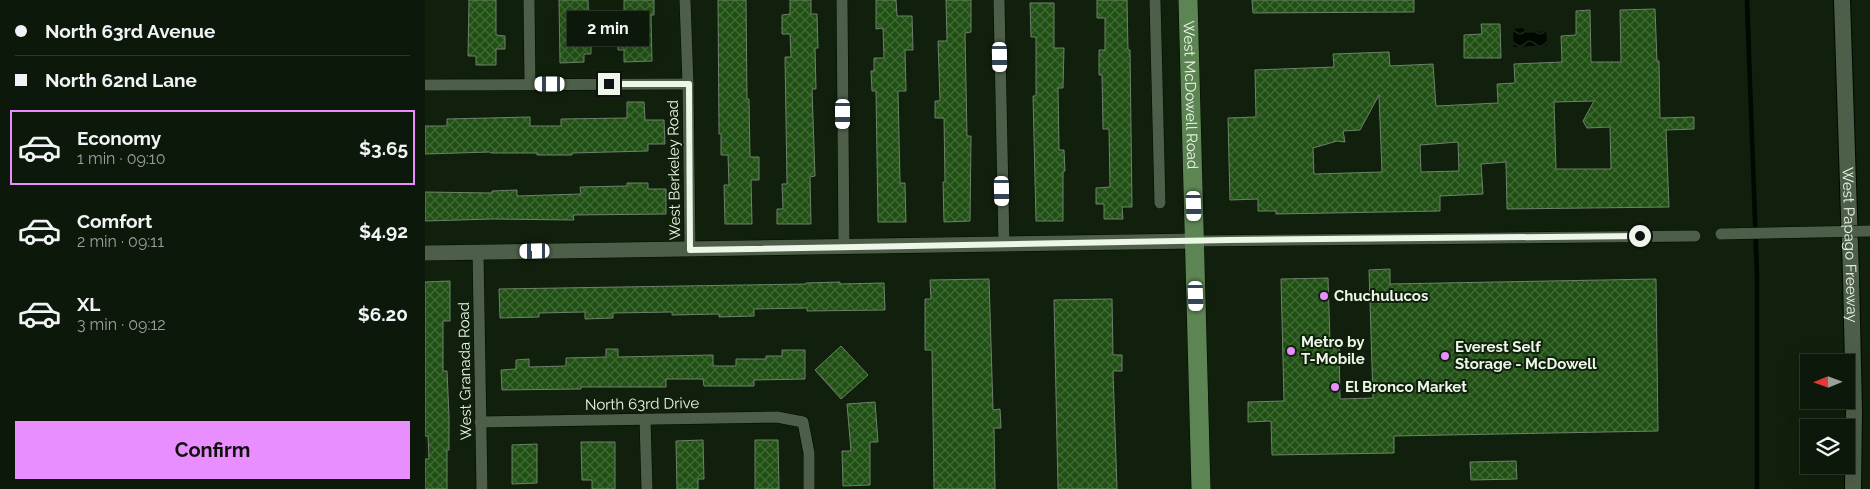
<!DOCTYPE html>
<html lang="en">
<head>
<meta charset="utf-8">
<style>
	body { margin:0; font-family:Raleway,sans-serif; background:#1a2517; color:#f1f3f6; height:100vh; display:flex; flex-direction:column; font-size:19px; white-space:nowrap }
	* { box-sizing:border-box; margin:0 }
	p { font-size:16px; color:#9aa09c }
	.icon { flex:none; width:28px; height:28px; fill:none; stroke:currentColor; stroke-width:2; stroke-linecap:round; stroke-linejoin:round }
	.map { position:relative; flex:1; overflow:hidden }
	.details { display:flex; flex-direction:column; background:#0c1809; width:425px }
	.details>* { flex:none }
	.top-card { display:grid; align-content:center; height:110px; padding:0 15px; background:#0c1809 }
	.needle { width:32px; rotate:269deg }
	.buttons { position:absolute; left:1375px; top:354px; display:grid; gap:10px }
	.buttons a { display:grid; place-items:center; width:55px; height:55px; border-radius:0px; background:#0c1809; box-shadow:0 5px 20px #0002,0 0 0 1px #2c372a; font-size:25px }
	.end { position:absolute; width:22px; height:22px; margin:-11px; border:6px solid #ecf7e9; background:#111; box-shadow:0 0 0 2px #111 }
	.from { border-radius:50% }
	.bubble { position:absolute; height:35px; border-radius:0px; background:#0c1809; box-shadow:0 5px 20px #0002,0 0 0 1px #2c372a; font-size:16px; font-weight:700; line-height:35px; text-align:center }
	.car { position:absolute; width:15px; height:30px; margin:-15px -8px; border-radius:6px; box-shadow:0 0 4px 1px #0007; background:linear-gradient(#fff 24%,#345 0 40%,#fff 0 76%,#345 0 86%,#fff 0) }
	.top-card b { display:flex; align-items:center; gap:18px; height:48px; font-size:19px }
	.top-card b+b { border-top:1px solid #2c372a }
	.top-card i { width:12px; height:12px; background:#f1f3f6 }
	ul { padding:0; list-style:none }
	li { display:flex; align-items:center; gap:15px; height:75px; margin:0 10px 8px; padding:0 5px; border:2px solid transparent; border-radius:0px }
	li div { flex:1 }
	li b { display:block; font-size:19px }
	li em { font-style:normal; font-weight:700 }
	li.active { border-color:#e98efe }
	li>.icon { width:45px; height:45px; stroke-width:1.5 }
	.action { display:flex; gap:10px; margin-top:auto; padding:10px 15px }
	.action a { flex:1; height:58px; border-radius:0px; background:#e98efe; color:#111; font-size:20px; font-weight:700; line-height:58px; text-align:center }
	main { display:flex; flex:1; min-height:0 }
	.map>svg:first-child { display:block }
	.water { fill:url(#water-waves) }
	.lines { fill:none; stroke-linecap:round; stroke-linejoin:round }
	.stream { stroke:#000900; stroke-width:4.5 }
	.building { fill:url(#building-cross-hatch); stroke:#6d8169; fill-rule:evenodd }
	.minor-casing { stroke:#000900; stroke-width:12 }
	.tertiary-casing { stroke:#000900; stroke-width:16 }
	.secondary-casing { stroke:#000900; stroke-width:18 }
	.primary-casing { stroke:#000900; stroke-width:20 }
	.minor { stroke:#4d5f49; stroke-width:11 }
	.tertiary { stroke:#4d5f49; stroke-width:15 }
	.secondary { stroke:#4d5f49; stroke-width:16 }
	.primary { stroke:#5d8554; stroke-width:19 }
	.minor-bridge-casing { stroke:#000900; stroke-width:12; stroke-linecap:butt }
	.minor-bridge { stroke:#4d5f49; stroke-width:11 }
	.route { stroke:#ecf7e9; stroke-width:6 }
	.poi-dot { fill:#e98efe; stroke:#10200c; stroke-width:2 }
	.labels { text-anchor:middle; dominant-baseline:central; stroke-width:4; stroke-linejoin:round; paint-order:stroke }
	.street-label { font-size:15px; fill:#ecf7e9; stroke:#10200c }
	.poi-label { font-size:15px; font-weight:bold; fill:#ecf7e9; stroke:#10200c; text-anchor:start }
</style>
</head>
<body>
<main>
<section class="details">
<div class="top-card">
<b><i class="from"></i>North 63rd Avenue</b>
<b><i></i>North 62nd Lane</b>
</div>
<ul>
<li class="active"><svg class="icon" aria-label="car" viewBox="0 0 24 24"><path d="M5 17H2v-5l4-1 3-4h7l3 4 3 1v5h-3M9 17h6M6 11h13"/><circle cx="7" cy="17" r="2"/><circle cx="17" cy="17" r="2"/></svg><div><b>Economy</b><p>1 min · 09:10</p></div><em>$3.65</em></li>
<li><svg class="icon" aria-label="car" viewBox="0 0 24 24"><path d="M5 17H2v-5l4-1 3-4h7l3 4 3 1v5h-3M9 17h6M6 11h13"/><circle cx="7" cy="17" r="2"/><circle cx="17" cy="17" r="2"/></svg><div><b>Comfort</b><p>2 min · 09:11</p></div><em>$4.92</em></li>
<li><svg class="icon" aria-label="car" viewBox="0 0 24 24"><path d="M5 17H2v-5l4-1 3-4h7l3 4 3 1v5h-3M9 17h6M6 11h13"/><circle cx="7" cy="17" r="2"/><circle cx="17" cy="17" r="2"/></svg><div><b>XL</b><p>3 min · 09:12</p></div><em>$6.20</em></li>
</ul>
<div class="action"><a>Confirm</a></div>
</section>
<div class="map">
<svg width="1445" height="489" viewBox="0 0 1445 489">
	<defs>
		<pattern id="water-waves" width="16" height="10" patternUnits="userSpaceOnUse" patternTransform="scale(1.25)"><rect width="16" height="10" fill="#000900"/><path d="M0 5q4-4 8 0t8 0" fill="none" stroke="#252e25"/></pattern>
		<pattern id="building-cross-hatch" width="8" height="8" patternUnits="userSpaceOnUse" patternTransform="scale(1.25)"><rect width="8" height="8" fill="#215015"/><path d="M0 0l8 8M0 8l8-8" fill="none" stroke="#416a37"/></pattern>
	</defs>
	<rect width="100%" height="100%" fill="#10200c"/>
	<!-- water -->
	<path class="water" d="M1098,28L1102,33L1121,31L1122,45L1089,47L1088,29Z"/>
	<g class="lines">
		<!-- stream -->
		<path class="stream" d="M1322,0L1332,275V489"/>
	</g>
	<!-- building -->
	<g class="building">
		<path d="M44,0H71V35L80,36V49H71V65H51V56H43Z"/>
		<path d="M134,0H163L164,32H166V54H159V62L135,63Z"/>
		<path d="M199,0H229V15H226L227,61L199,62V50H193V23H199Z"/>
		<path d="M293,0H321L322,99H324L325,157H334V180H326L327,224H300L299,185H304L303,155H296V134H294Z"/>
		<path d="M365,0H386V14H392L393,48H390L391,89H387L390,176L385,177L386,224H352V209H358L357,184H362L360,57H366L365,34H357V15L365,14Z"/>
		<path d="M451,0H471L472,16H487L488,50H480L481,91H473L475,183H480L481,222H453L451,91H447L446,71H449V58H459L458,28L451,29Z"/>
		<path d="M521,0H546V32L540,33L542,136H546L545,221L519,222L518,182H520L519,118H510V101H515L513,41H522Z"/>
		<path d="M672,0H702L703,50H705L707,207H697L698,219H679V204H671V188L685,187L684,129H678L677,75H674V50H680V18H672Z"/>
		<path d="M827,0H989V12L828,13Z"/>
		<path d="M605,3H629V48H639L638,88H633L634,150H639L640,171L638,172V221H611L608,96H611V37H606Z"/>
		<path d="M1230,9L1232,61H1234L1235,118L1269,117V129L1241,130L1244,207L1082,209L1081,162L1056,164L1058,194L1015,196V211L851,214V211H833V199L805,200L803,118L831,117L830,70L909,67L908,54L964,52L965,66L1008,64L1011,106L1073,103L1072,84L1090,83L1089,64L1137,62L1136,36L1151,35V11L1165,10L1166,62H1196L1195,10ZM954,95L957,172L889,174L888,148L912,141L920,142L918,131L935,130ZM1169,101L1158,121L1162,128L1185,127L1186,169H1131L1129,102ZM1033,142L1034,171L996,172L995,145Z"/>
		<path d="M1056,24H1075L1076,58H1039V35L1057,34Z"/>
		<path d="M202,102H219L220,120H239L240,144H223V151L147,153V155H112V153H66L65,152L0,154V126H22V119L105,117V126H136V119L202,118Z"/>
		<path d="M202,183H223V189H241V214L148,215L149,220L67,219L0,221V192L67,193V191L92,190V196L156,194L155,187L202,186Z"/>
		<path d="M965,269V284L1231,279L1233,431L969,436V453L847,455L846,421L823,422V402L859,401L856,279L903,278L905,342H914L915,399L948,398L944,270Z"/>
		<path d="M564,279L568,410L575,409L576,428H569L570,489H509L507,350H500V299H506L505,280Z"/>
		<path d="M25,281V321H18V371H22L24,416V450H22V489H0V459H4L3,436H0V282Z"/>
		<path d="M415,282V284L459,283L460,310L382,311V308L329,309V316L294,317V314L247,315V312L188,313V318L160,319V312L114,313V317L75,318L74,289L381,284V283Z"/>
		<path d="M687,299L688,355H697V371H688L692,489H633L629,300Z"/>
		<path d="M416,346L443,375L416,399L390,370Z"/>
		<path d="M181,349H193V357L288,355V366H311V359H341V356H357V350H380V379L329,380V386H279L278,379H241V387H156V389L77,390L76,370L91,369V360L104,359V367L141,366V358L181,357Z"/>
		<path d="M450,402L453,442H445V485L418,486L417,451H426L422,404Z"/>
		<path d="M278,440L279,479H273V489H252L251,441Z"/>
		<path d="M330,440H353L354,489H330Z"/>
		<path d="M156,442H190V489H167V480H157Z"/>
		<path d="M112,444V483L87,484V445Z"/>
		<path d="M1091,461L1092,479L1046,480L1045,462Z"/>
	</g>
	<g class="lines">
		<!-- minor casing -->
		<g class="minor-casing">
			<g id="minor">
				<path d="M104,0L105,84"/>
				<path d="M260,0L263,84L265,249"/>
				<path d="M417,0L419,248"/>
				<path d="M574,0L579,245"/>
				<path d="M730,0L735,203"/>
				<path d="M0,85L263,84"/>
				<path d="M770,241L1270,236"/>
				<path d="M53,252L57,489"/>
				<path d="M220,419L222,489"/>
				<path d="M55,422L352,417L378,422L384,453V489"/>
			</g>
		</g>
		<!-- tertiary casing -->
		<g class="tertiary-casing">
			<path id="tertiary" d="M0,253L770,241"/>
		</g>
		<!-- secondary casing -->
		<g class="secondary-casing">
			<g id="secondary">
				<path id="s1" d="M1417,0L1426,276L1429,410L1428,489"/>
			</g>
		</g>
		<!-- primary casing -->
		<g class="primary-casing">
			<g id="primary">
				<path id="s2" d="M763,0L776,489"/>
			</g>
		</g>
		<!-- minor -->
		<use href="#minor" class="minor"/>
		<!-- tertiary -->
		<use href="#tertiary" class="tertiary"/>
		<!-- secondary -->
		<use href="#secondary" class="secondary"/>
		<!-- primary -->
		<use href="#primary" class="primary"/>
		<!-- minor-bridge casing -->
		<g class="minor-bridge-casing">
			<path id="minor-bridge" d="M1296,234L1445,231"/>
		</g>
		<!-- minor-bridge -->
		<use href="#minor-bridge" class="minor-bridge"/>
	</g>
	<g class="lines">
		<!-- route -->
		<path class="route" d="M184,84H264L265,250L804,240L1215,236"/>
	</g>
	<!-- markers -->
	<g class="poi-dot">
		<circle cx="899" cy="296" r="5"/>
		<circle cx="866" cy="351" r="5"/>
		<circle cx="1020" cy="356" r="5"/>
		<circle cx="910" cy="387" r="5"/>
	</g>
	<g class="labels">
		<!-- street labels -->
		<g class="street-label">
			<text stroke="none"><textPath href="#s2" startOffset="95">West McDowell Road</textPath></text>
			<text transform="translate(249 170) rotate(-91)">West Berkeley Road</text>
			<text stroke="none"><textPath href="#s1" startOffset="245">West Papago Freeway</textPath></text>
			<text transform="translate(40 371) rotate(-91)">West Granada Road</text>
			<text transform="translate(217 404) rotate(-1)">North 63rd Drive</text>
		</g>
		<!-- poi labels -->
		<g class="poi-label">
			<text x="909" y="296">Chuchulucos</text>
			<text x="876" y="342">Metro by<tspan x="876" dy="17">T-Mobile</tspan></text>
			<text x="1030" y="347">Everest Self<tspan x="1030" dy="17">Storage - McDowell</tspan></text>
			<text x="920" y="387">El Bronco Market</text>
		</g>
	</g>
</svg>
<div class="buttons">
<a><svg class="needle" viewBox="-14 -14 28 28"><path d="M0-13l5 13h-10z" fill="#e53935"/><path d="M0 13l5-13h-10z" fill="#9aa09c"/></svg></a>
<a><svg class="icon" aria-label="layers" viewBox="0 0 24 24"><path d="M12 4l9 5-9 5-9-5zM3 14l9 5 9-5"/></svg></a>
</div>
<i class="end from" style="left:1215px;top:236px"></i>
<i class="end" style="left:184px;top:84px"></i>
<div class="bubble" style="left:142px;top:11px;width:82px">2 min</div>
<i class="car" style="left:575px;top:57px;rotate:179deg"></i>
<i class="car" style="left:125px;top:84px;rotate:270deg"></i>
<i class="car" style="left:418px;top:114px;rotate:180deg"></i>
<i class="car" style="left:577px;top:191px;rotate:179deg"></i>
<i class="car" style="left:769px;top:206px;rotate:178deg"></i>
<i class="car" style="left:110px;top:251px;rotate:269deg"></i>
<i class="car" style="left:771px;top:296px;rotate:178deg"></i>
</div>
</main>
</body>
</html>
